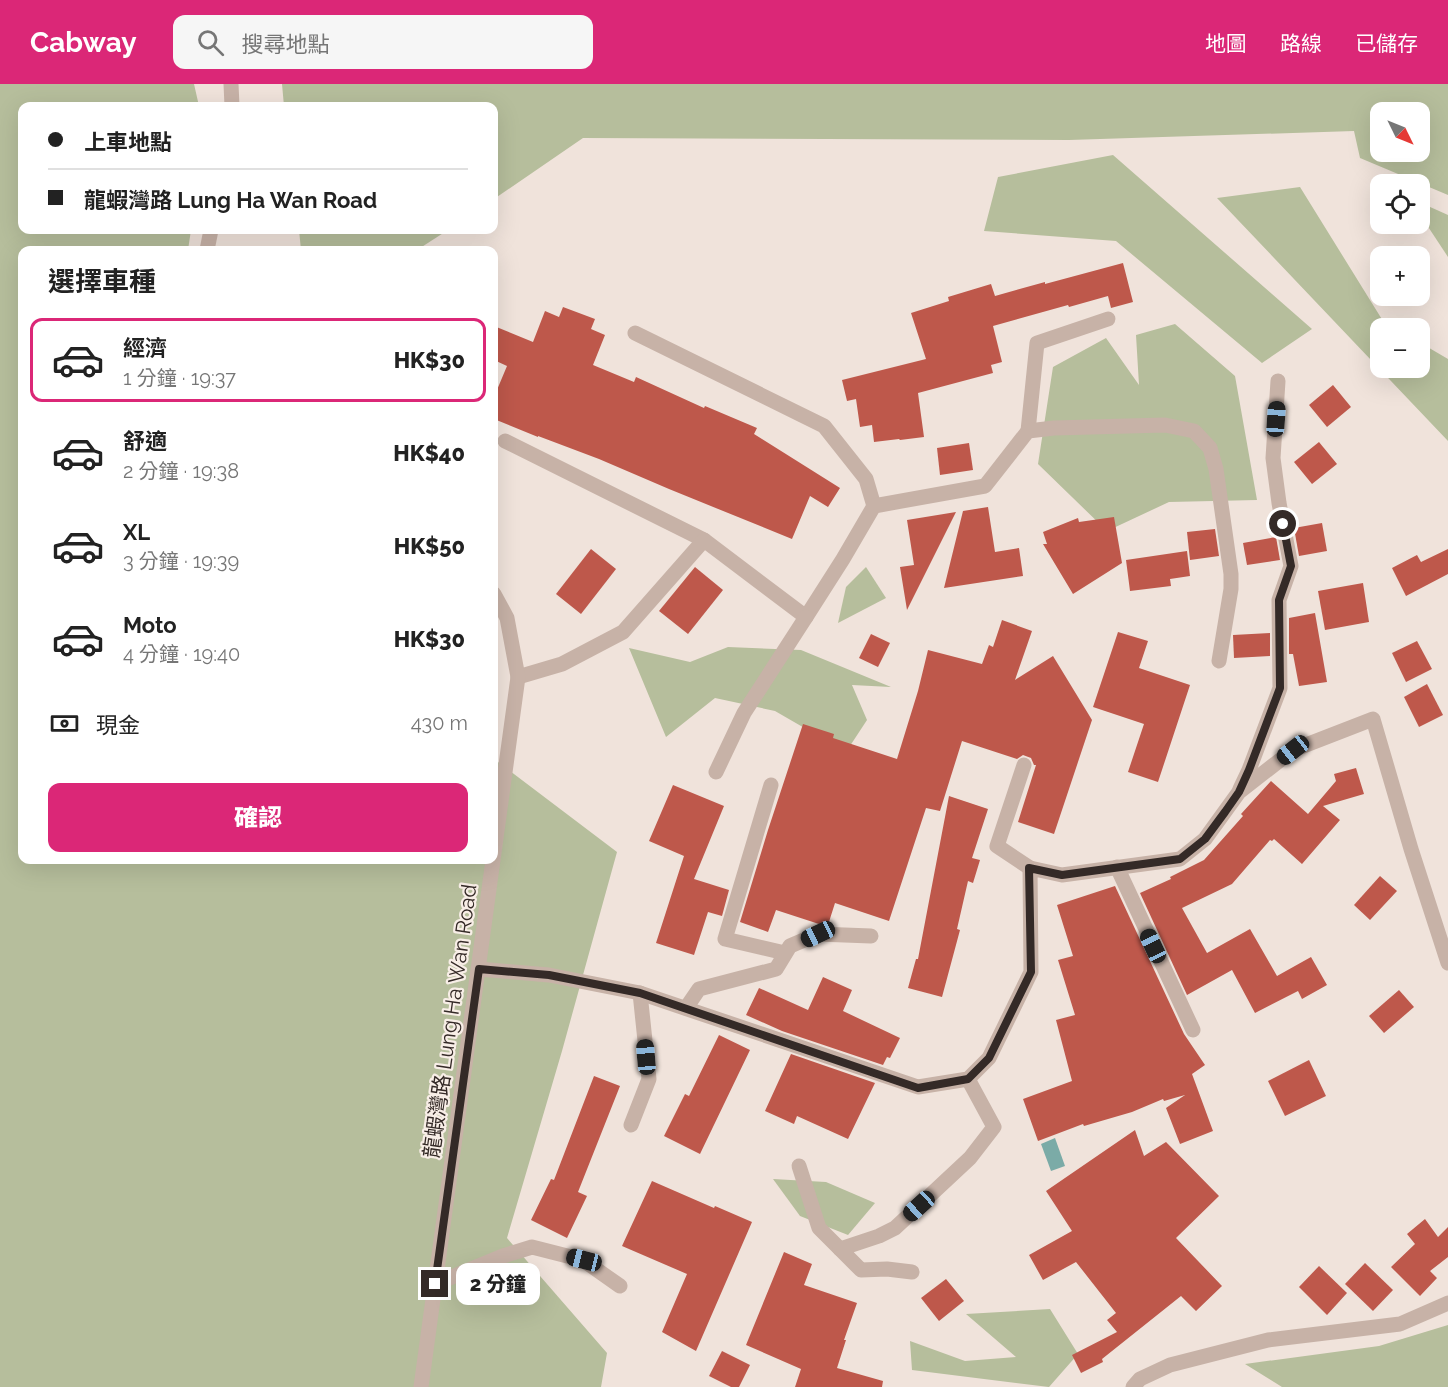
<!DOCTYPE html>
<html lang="zh-TW">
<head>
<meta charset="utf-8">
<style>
	body { margin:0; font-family:Raleway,"Noto Sans TC",sans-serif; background:#f6f6f6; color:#222; height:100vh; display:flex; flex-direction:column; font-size:22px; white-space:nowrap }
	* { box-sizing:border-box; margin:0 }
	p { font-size:20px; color:#767676 }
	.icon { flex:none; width:33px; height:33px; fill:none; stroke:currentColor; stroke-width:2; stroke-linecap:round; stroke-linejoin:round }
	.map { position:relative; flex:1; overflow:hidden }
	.drawer { position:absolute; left:18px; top:162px; width:480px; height:618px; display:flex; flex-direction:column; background:#fff; border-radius:12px; box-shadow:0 6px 24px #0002 }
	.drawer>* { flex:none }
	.hud { position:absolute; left:18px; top:18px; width:480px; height:132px; border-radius:12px; box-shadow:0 6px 24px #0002; display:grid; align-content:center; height:132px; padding:0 30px; background:#fff }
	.needle { width:39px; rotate:133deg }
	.buttons { position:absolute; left:1370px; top:18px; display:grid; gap:12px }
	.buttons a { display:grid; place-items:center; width:60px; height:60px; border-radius:12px; background:#fff; box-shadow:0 6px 24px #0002; font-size:30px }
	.end { position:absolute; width:27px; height:27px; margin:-14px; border:8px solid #342a27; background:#fff; box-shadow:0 0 0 3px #fff }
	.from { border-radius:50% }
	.bubble { position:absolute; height:42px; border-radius:12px; background:#fff; box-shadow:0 6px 24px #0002; font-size:20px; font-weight:800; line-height:42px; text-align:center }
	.car { position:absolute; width:18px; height:36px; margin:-18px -9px; border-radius:8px; box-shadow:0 0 4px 2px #0007; background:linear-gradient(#222 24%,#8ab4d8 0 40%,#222 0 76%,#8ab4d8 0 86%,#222 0) }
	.hud b { display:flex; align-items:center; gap:21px; height:57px; font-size:22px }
	.hud b+b { border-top:2px solid #e0e0e0 }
	.hud i { width:15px; height:15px; background:#222 }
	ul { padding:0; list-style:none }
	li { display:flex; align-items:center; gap:18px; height:84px; margin:0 12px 9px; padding:0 18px; border:3px solid transparent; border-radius:12px }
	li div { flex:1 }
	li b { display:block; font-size:22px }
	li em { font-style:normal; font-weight:800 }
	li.selected { border-color:#db2777 }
	li>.icon { width:54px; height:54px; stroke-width:1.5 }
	h2 { padding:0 30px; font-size:27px; line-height:72px }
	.pay { display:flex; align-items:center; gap:15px; height:66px; padding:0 30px; font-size:22px }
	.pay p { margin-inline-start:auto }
	.action { display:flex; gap:12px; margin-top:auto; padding:12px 30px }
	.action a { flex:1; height:69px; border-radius:12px; background:#db2777; color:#fff; font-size:24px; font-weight:800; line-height:69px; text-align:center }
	header { display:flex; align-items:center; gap:36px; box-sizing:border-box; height:84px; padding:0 30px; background:#db2777; color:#fff }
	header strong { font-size:28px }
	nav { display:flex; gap:33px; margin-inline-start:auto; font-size:21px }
	.search { width:420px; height:54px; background:#f6f6f6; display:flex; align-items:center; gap:15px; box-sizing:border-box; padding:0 21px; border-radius:12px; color:#767676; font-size:22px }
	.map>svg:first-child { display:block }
	.green { fill:#b6be9c; fill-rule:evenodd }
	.water { fill:#7baba7 }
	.building { fill:#be584b }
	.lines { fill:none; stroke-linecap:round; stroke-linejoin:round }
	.street { stroke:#c7b2a7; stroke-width:15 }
	.route { stroke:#342a27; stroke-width:8 }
	.labels { text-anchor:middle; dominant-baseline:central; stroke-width:4.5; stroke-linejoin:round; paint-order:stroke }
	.street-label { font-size:21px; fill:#342a27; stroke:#f8eee7 }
</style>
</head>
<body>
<header>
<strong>Cabway</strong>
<div class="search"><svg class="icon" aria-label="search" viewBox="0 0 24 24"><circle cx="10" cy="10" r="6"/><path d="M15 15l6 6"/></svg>搜尋地點</div>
<nav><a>地圖</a><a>路線</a><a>已儲存</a></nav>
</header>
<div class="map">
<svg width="1448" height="1303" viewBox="0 0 1448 1303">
	<rect width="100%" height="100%" fill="#f0e3db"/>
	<!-- green -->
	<g class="green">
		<path d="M0,0H194L199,22H22V146H191L188,166H22V776H494V675L617,768L562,967L507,1154L607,1269L601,1303H0Z"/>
		<path d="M282,0H1448V111L1360,74L1354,47L1069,56L583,54L494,115V22H284ZM1419,28V68H1380V28Z"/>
		<path d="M1113,71L1312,245L1262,279L1116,157L984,147L998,93Z"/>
		<path d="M1300,103L1383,237L1396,244H1380V284H1419V258L1448,275V357L1217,114Z"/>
		<path d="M1419,118L1448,131V173L1419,129Z"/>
		<path d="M299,146H448L417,166H301Z"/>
		<path d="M1175,240L1235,292L1257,416L1169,418L1107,447L1038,380L1053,283L1106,254L1139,301L1136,251Z"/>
		<path d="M866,483L886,514L838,539L846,503Z"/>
		<path d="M728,563L801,566L891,603L852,601L867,636L846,668L775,627L715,614L666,653L629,564L690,578Z"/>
		<path d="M773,1095L826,1098L875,1119L848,1151L800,1132Z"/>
		<path d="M1050,1225L1078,1270L1049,1303L912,1286L910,1257L965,1277L1016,1273L966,1230Z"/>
		<path d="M1448,1241V1303H1282L1245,1280L1379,1262Z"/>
	</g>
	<!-- water -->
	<path class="water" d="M1055,1054L1065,1082L1051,1087L1041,1060Z"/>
	<!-- building -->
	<g class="building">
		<path d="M1123,179L1133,218L1111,224L1108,212L1069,223L1068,221L993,242L1002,278L991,281L993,289L918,309L924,353L900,356L899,355L874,358L872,341L860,343L856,315L847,317L842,296L926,275L911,229L949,217L948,213L991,200L995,212L1045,198V200Z"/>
		<path d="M563,223L595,235L591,245L605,251L593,281L634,298L636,293L704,324L705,322L757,344L754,350L840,404L828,423L810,412L792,455L669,405L599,375L538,352V353L494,335V313L507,282L494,276V242L533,258L545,227L559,233Z"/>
		<path d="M1333,301L1351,323L1327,343L1309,321Z"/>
		<path d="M1319,358L1337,380L1312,400L1294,378Z"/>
		<path d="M969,359L973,386L940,391L937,364Z"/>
		<path d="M988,423L995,468L1019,464L1023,492L944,504L963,427Z"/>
		<path d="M956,428L907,526L900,483L914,481L907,436Z"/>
		<path d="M1114,433L1122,479L1073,510L1043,460H1047L1043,448L1078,434L1079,438Z"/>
		<path d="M1322,439L1327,467L1299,472L1294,444Z"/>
		<path d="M1215,445L1219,472L1190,476L1187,448Z"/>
		<path d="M1276,453L1280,476L1247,481L1243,459Z"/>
		<path d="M591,465L616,485L581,530L556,510Z"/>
		<path d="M1448,465V490L1406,512L1392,484L1417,471L1421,478Z"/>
		<path d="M1187,467L1190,492L1170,495L1171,502L1130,507L1126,476Z"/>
		<path d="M695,483L723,506L688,550L659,527Z"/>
		<path d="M1363,499L1369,538L1325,546L1318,507Z"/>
		<path d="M1315,529L1327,598L1299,602L1293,570H1289V534Z"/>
		<path d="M1002,536L1032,547L1015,596L1053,572L1092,636L1054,750L1018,738L1036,681H1034L1031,674L1023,671L1017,675L962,657L940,727L926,724L889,837L835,819L828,841L819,840L776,826L768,848L740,838L768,746L803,640L834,650L833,654L897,675L918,607L928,566L982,580L989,561L993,563Z"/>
		<path d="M1118,548L1148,557L1139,584L1190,601L1158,698L1128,688L1144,640L1093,623Z"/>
		<path d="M1270,549V572L1234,574L1233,551Z"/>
		<path d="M871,550L890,559L878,583L859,574Z"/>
		<path d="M1417,557L1432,585L1406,598L1392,569Z"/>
		<path d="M1427,600L1443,631L1419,643L1404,613Z"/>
		<path d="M1356,684L1364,710L1323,722L1340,736L1302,780L1274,755L1272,757L1270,756L1232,800L1182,824L1207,869L1250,845L1277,892L1311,873L1327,901L1302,915L1298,907L1255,929L1232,886L1187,911L1140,809L1171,795L1170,793L1204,776L1243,732L1241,730L1271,697L1308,730L1336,697L1334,690Z"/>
		<path d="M673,701L724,722L694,795L729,806L722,832L708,828L694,871L656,859L684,772L649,757Z"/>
		<path d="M949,712L988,725L972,774L980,776L973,799L968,797L957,845L960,846L942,913L908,904L916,875H918Z"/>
		<path d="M1380,792L1397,807L1370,836L1354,821Z"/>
		<path d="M1115,802L1184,950L1205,981L1192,990L1213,1047L1180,1060L1166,1024L1185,1011L1164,1017L1163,1015L1132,1028L1084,1042L1083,1040L1038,1057L1023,1015L1072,997L1056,936L1075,931L1058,876L1073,872L1057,821Z"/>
		<path d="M823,893L852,906L843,927L900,954L890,974L887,973L883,981L782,947L746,931L759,904L808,926Z"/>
		<path d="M1399,906L1414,923L1384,949L1369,932Z"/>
		<path d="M719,951L750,966L700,1070L664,1052L685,1010L689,1012Z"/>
		<path d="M791,970L875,999L848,1055L797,1032L794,1040L765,1027Z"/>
		<path d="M1309,976L1326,1012L1285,1032L1268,997Z"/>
		<path d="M594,992L620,1002L578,1108L587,1112L567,1154L531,1136L551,1095L554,1096Z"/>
		<path d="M1135,1046L1144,1072L1166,1058L1219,1112L1176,1154L1222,1202L1196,1227L1181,1212L1102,1275L1103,1278L1081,1289L1072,1271L1117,1248L1107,1236L1116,1229L1076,1178L1043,1196L1029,1171L1072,1147L1046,1107Z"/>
		<path d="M652,1097L714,1124L715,1122L752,1138L696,1267L662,1248L687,1190L622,1162Z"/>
		<path d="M1425,1135L1438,1153L1448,1143V1173L1430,1187L1437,1194L1420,1212L1391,1183L1415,1160L1407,1150Z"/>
		<path d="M784,1168L812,1180L804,1201L857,1219L844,1256H846L837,1284L883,1297L882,1303H795L801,1285L746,1261Z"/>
		<path d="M1365,1179L1393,1206L1373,1227L1345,1200Z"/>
		<path d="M1319,1182L1347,1209L1327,1231L1299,1203Z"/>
		<path d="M946,1195L964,1217L939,1237L921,1214Z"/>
		<path d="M722,1267L750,1281L739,1303H731L709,1292Z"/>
	</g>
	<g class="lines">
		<!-- street -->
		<g class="street">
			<path d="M231,0L232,22"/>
			<path d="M207,166L211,146"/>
			<path d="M635,249L824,342L866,395L874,422"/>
			<path d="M1028,347L1037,259L1108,235"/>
			<path d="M505,357L704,456"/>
			<path d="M518,593L562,580L623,548L704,456L806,533L843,475L874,422L985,402L1028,347L1054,344L1165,341L1194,347L1210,364L1216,385L1231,490V505L1219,577"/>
			<path d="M1024,681L997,762L1030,784"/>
			<path d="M716,688L744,629L806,533"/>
			<path d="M771,701L725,855L785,869"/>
			<path d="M1240,705L1249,686L1280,604L1279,516L1291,482L1279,419L1273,374L1278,297"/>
			<path d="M1117,783L1193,946"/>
			<path d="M479,885L549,891L640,909L918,1003L968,995L989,974L1031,888L1030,784L1062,791L1180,775L1205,755L1239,708L1293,666L1373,635L1411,765L1448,879"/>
			<path d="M686,924L699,905L776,885L790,862L818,850L871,852"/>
			<path d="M631,1041L649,995L640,909"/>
			<path d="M799,1082L819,1144L840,1165"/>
			<path d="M912,1188L887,1185L861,1186L840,1165L879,1152L895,1144L970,1074L994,1043L968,995"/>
			<path d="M435,1200L503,1172L532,1163L583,1176L620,1202"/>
			<path d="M421,1303L518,593L507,534L494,510"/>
			<path d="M1133,1303L1140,1295L1170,1281L1268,1256L1400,1240L1448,1219"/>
		</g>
	</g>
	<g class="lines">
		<!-- route -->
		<path class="route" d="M435,1200L479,885L549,891L640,909L918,1004L968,995L989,974L1031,888L1029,784L1062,791L1180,775L1205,755L1225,728L1239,708L1249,686L1280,604L1279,516L1291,482L1283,440"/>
	</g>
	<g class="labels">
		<!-- street labels -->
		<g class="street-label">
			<text transform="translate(450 937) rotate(-82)">龍蝦灣路 Lung Ha Wan Road</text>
		</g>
	</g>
</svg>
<div class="buttons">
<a><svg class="needle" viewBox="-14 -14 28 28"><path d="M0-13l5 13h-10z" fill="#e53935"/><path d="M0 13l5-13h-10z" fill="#767676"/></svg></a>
<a><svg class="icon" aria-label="locate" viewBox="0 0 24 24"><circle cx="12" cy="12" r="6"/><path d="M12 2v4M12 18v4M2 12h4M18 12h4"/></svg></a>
<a>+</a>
<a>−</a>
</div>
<i class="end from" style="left:1283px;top:440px"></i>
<i class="end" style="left:435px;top:1200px"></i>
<div class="bubble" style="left:456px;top:1179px;width:84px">2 分鐘</div>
<i class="car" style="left:1276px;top:335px;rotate:4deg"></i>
<i class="car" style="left:1293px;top:666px;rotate:232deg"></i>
<i class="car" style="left:818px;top:850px;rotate:245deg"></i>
<i class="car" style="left:1153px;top:862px;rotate:335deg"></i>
<i class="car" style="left:646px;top:973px;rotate:355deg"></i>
<i class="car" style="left:919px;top:1122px;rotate:228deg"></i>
<i class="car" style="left:584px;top:1176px;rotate:284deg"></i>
<div class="hud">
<b><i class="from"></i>上車地點</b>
<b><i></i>龍蝦灣路 Lung Ha Wan Road</b>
</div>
<section class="drawer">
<h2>選擇車種</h2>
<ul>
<li class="selected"><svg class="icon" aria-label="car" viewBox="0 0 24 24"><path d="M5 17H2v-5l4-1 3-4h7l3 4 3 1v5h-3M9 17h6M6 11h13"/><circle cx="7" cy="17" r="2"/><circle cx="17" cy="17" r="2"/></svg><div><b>經濟</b><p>1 分鐘 · 19:37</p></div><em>HK$30</em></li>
<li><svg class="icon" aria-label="car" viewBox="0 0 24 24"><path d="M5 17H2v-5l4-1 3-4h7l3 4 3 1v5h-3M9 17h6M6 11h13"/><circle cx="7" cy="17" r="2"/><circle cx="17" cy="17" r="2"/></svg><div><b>舒適</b><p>2 分鐘 · 19:38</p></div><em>HK$40</em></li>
<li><svg class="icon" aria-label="car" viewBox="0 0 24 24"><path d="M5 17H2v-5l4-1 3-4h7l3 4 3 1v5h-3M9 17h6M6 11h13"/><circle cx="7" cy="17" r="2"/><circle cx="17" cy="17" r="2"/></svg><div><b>XL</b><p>3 分鐘 · 19:39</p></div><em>HK$50</em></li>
<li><svg class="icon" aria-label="car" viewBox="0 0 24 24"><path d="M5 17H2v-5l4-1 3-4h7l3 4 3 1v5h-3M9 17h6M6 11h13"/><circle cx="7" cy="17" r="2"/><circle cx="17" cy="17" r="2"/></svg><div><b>Moto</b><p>4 分鐘 · 19:40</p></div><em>HK$30</em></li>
</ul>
<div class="pay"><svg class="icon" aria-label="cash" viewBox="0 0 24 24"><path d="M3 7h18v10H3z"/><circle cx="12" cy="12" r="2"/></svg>現金<p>430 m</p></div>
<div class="action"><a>確認</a></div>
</section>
</div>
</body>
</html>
